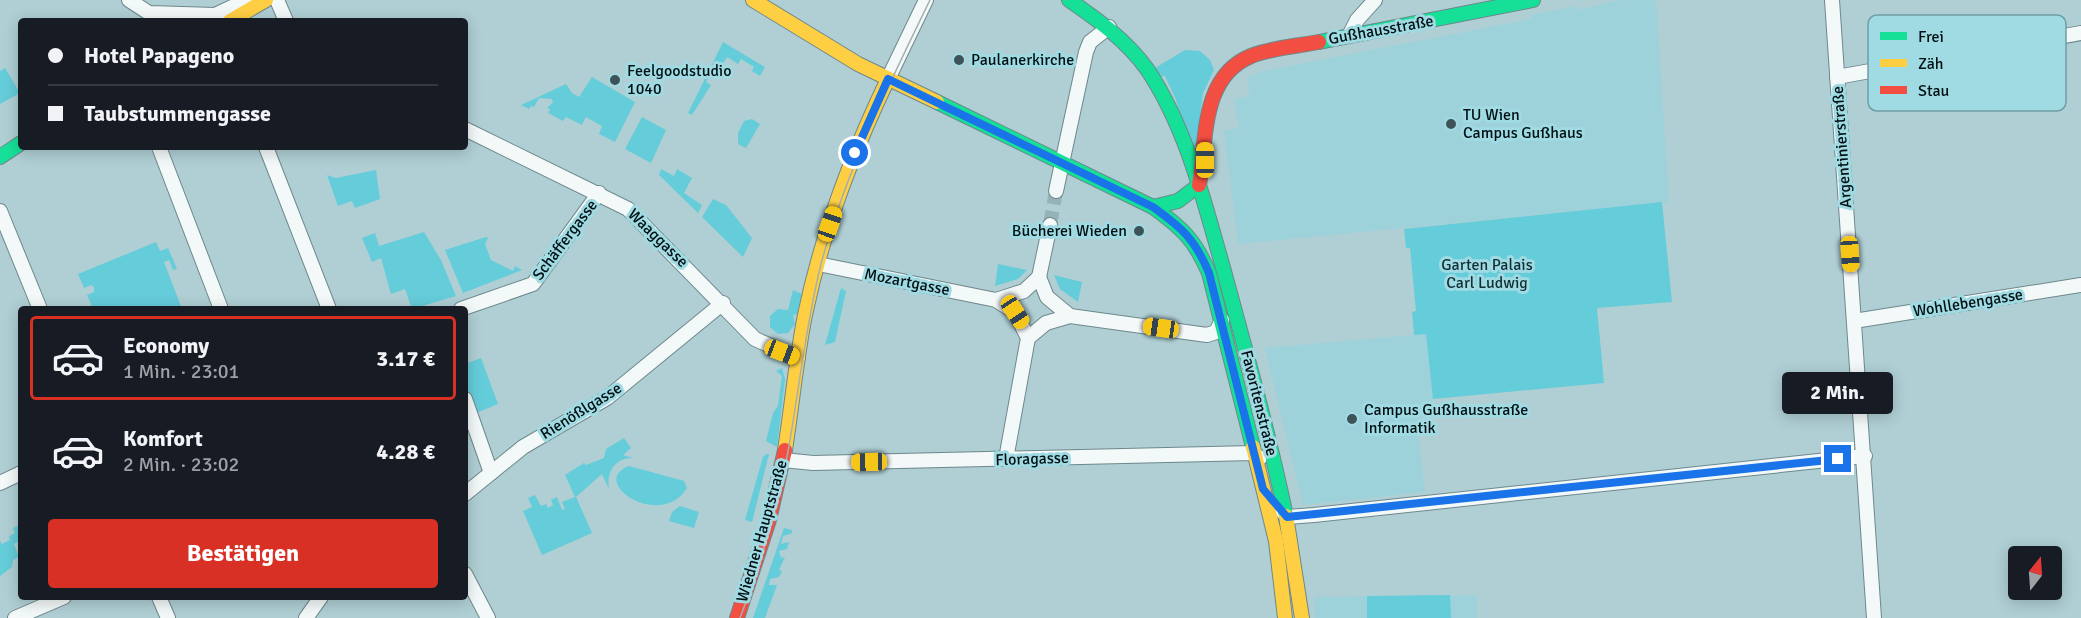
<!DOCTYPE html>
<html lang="de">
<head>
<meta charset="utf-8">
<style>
	body { margin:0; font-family:Signika,sans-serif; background:#20242c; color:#f1f3f6; height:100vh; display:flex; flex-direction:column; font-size:22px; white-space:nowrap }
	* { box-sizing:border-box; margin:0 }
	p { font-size:20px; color:#9ea1a6 }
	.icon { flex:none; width:33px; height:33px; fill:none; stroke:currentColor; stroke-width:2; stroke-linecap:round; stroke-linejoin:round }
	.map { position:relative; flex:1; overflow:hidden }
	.panel { position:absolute; left:18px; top:306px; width:450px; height:294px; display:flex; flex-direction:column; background:#171b24; border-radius:6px; box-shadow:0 3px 15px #0003 }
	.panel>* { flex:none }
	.hud { position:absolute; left:18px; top:18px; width:450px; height:132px; border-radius:6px; box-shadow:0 3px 15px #0003; display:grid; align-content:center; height:132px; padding:0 30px; background:#171b24 }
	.needle { width:39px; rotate:17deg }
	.buttons { position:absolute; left:2008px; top:546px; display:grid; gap:12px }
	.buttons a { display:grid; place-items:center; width:54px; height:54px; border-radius:6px; background:#171b24; box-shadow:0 3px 15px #0003; font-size:30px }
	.end { position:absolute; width:27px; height:27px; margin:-14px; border:8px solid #1a73e8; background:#fff; box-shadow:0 0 0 3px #fff }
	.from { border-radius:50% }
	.bubble { position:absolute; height:42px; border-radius:6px; background:#171b24; box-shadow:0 3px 15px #0003; font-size:20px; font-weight:800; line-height:42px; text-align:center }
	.car { position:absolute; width:18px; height:36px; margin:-18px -9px; border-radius:8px; box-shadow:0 0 4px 2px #0007; background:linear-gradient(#f5c518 24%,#345 0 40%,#f5c518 0 76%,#345 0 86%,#f5c518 0) }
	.hud b { display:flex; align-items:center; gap:21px; height:57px; font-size:22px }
	.hud b+b { border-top:2px solid #363941 }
	.hud i { width:15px; height:15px; background:#f1f3f6 }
	ul { padding:10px 0 0; list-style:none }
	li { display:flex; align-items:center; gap:18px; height:84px; margin:0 12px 9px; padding:0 18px; border:3px solid transparent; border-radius:6px }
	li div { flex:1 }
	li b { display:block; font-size:22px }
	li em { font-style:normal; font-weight:800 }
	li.selected { border-color:#d93025 }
	li>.icon { width:54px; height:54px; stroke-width:1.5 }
	.button { display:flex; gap:12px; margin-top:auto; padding:12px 30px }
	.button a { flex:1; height:69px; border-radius:6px; background:#d93025; color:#fff; font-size:24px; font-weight:800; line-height:69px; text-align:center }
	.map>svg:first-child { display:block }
	.built { fill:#9ed2db }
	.green { fill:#65ccd9 }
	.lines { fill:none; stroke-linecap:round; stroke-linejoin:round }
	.street-tunnel { stroke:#95b2b7; stroke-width:14; stroke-dasharray:14 7; stroke-linecap:butt }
	.street-casing { stroke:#6e888b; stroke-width:16 }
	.fast-casing { stroke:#6e888b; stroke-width:16 }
	.slow-casing { stroke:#6e888b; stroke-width:16 }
	.jam-casing { stroke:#6e888b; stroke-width:16 }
	.street { stroke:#f3f8f9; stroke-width:14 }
	.fast { stroke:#16e098; stroke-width:14 }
	.slow { stroke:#ffcf43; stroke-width:14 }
	.jam { stroke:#f24e42; stroke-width:14 }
	.tram { stroke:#a7afaf; stroke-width:1.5 }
	.route { stroke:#1a73e8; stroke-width:8 }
	.poi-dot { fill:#3d5357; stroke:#a0dae3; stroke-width:2 }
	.labels { text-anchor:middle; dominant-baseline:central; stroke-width:6; stroke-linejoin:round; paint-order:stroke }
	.street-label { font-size:16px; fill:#001013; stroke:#a0dae3 }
	.poi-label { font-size:16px; fill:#001013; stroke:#a0dae3; text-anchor:start }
	.park-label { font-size:16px; fill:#103035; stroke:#a0dae3 }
	.key { fill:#a0dae3; stroke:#709da5; stroke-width:1.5 }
	.key-label { font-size:16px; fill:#001013 }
</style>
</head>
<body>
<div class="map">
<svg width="2081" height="618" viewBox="0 0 2081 618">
	<rect width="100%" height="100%" fill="#afcfd4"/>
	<!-- built -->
	<g class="built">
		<path d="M1620,0H1656L1669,202L1238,244L1224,131L1239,128L1234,99L1249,96L1248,77L1263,71L1531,19V15L1576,6L1577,10Z"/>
		<path d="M1426,334L1433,399L1417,424L1425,492L1303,505L1265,348Z"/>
		<path d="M1477,595V618H1315L1314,597Z"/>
	</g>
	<!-- green -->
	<g class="green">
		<path d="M723,42L765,67L760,76L752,71L754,67L741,59L738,64L727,57L721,67L715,64L706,82L711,85L692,115L688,113Z"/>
		<path d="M1185,50L1200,51L1210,60L1214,70L1203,93L1194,160L1176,100L1165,76L1160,77L1155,68Z"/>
		<path d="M5,68L20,93L0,104V71Z"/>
		<path d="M592,77L635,102L615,142L599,134L602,126L586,117L582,125L566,117L563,121L548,113L550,109L547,108L553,102L552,99L539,98L534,107L531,106L529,109L521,105L566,84L572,93L579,97Z"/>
		<path d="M642,117L666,130L651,163L625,149Z"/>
		<path d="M752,119L760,124L746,148L738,144V133L744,121Z"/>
		<path d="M661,169L674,176L677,169L692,178L684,193L702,205L698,213L659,175Z"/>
		<path d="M376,170L380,199L355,208L352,201L338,206L327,175L336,178Z"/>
		<path d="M713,199L726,205L752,238L743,257L702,217Z"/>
		<path d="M1662,202L1672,302L1597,308L1604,383L1433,399L1426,334L1414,335L1412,312L1416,311L1410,248H1406L1404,229Z"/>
		<path d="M424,232L441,260L456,296L412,309L405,289L391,294L381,258L372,262L362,238L375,233L379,246Z"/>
		<path d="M486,237L488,238L485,244L491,260L513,271L515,266L522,270L463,293L445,250Z"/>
		<path d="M156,242L160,251L168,248L177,269L173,270L169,260L164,262L182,309H121L119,306L114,309H93L87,295L94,292V287L91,285L84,288L78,274Z"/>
		<path d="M998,264L1027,270L1018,279L995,286Z"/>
		<path d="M1054,275L1082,282L1078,302L1060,289Z"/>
		<path d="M841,288L846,291L835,342L825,345Z"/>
		<path d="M793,290L802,294L797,314L793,315L795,324L788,333L778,334L770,327V316L778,309L788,310Z"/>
		<path d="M481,358L498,404L476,413L472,411L465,391V364Z"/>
		<path d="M782,368L785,379L777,447L766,441L773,413L778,406L782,376L776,371Z"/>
		<path d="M624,438L631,448L623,455L633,458C615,457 606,473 609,489L602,474L576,497L592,533L542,555L523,511L532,507L528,498L535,495L541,506L546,504L548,508L553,505L551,500L557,497L562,510L565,509L562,502L575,497L565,475L584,463L586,465L604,458L606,449Z"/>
		<path d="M767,454H769L752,522L745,520L763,457Z"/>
		<path d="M629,466L684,481L687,488C661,531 587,482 629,466Z"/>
		<path d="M680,506L699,512L694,528L669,521L672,512Z"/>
		<path d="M21,524V540L14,544L19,557L13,560L12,567L0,576V541L2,544L10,540L9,536L15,533L13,528Z"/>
		<path d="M784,528L792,530V533L783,536L781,544L789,542L787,549L779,551L781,558L785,557L779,570L782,571L779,577L770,579L769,585H777L765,618H753Z"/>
		<path d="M1450,595L1451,618H1367V596Z"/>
	</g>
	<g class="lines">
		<!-- street-tunnel -->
		<path class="street-tunnel" d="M1050,225L1056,191"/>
		<!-- street casing -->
		<g class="street-casing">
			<g id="street">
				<path d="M129,0L149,13L215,15L247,0"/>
				<path d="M277,0L286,21"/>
				<path d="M1832,0L1874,618"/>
				<path d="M1350,34L1357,20L1375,0"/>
				<path d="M1837,77L2081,33"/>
				<path d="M888,79L926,0"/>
				<path d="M465,129L628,209L755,339L798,358"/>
				<path d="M159,147L221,309"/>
				<path d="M266,147L329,309"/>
				<path d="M1056,191L1086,52L1090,42L1109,27"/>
				<path d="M0,211L40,309"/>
				<path d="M818,264L996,300L1015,312L1028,338L1006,459"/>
				<path d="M1039,277L1050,225"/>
				<path d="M996,300L1024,291L1039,277L1047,297L1070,316"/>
				<path d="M461,309L533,284L599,193"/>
				<path d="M1854,321L2081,285"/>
				<path d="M1028,338L1046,323L1070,316L1207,335L1216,332L1222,320"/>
				<path d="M465,399L491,473"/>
				<path d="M783,460L813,463L1253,453L1260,458"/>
				<path d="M0,483L21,473"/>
				<path d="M465,494L523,447L607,398L723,303"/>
				<path d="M1282,511L1287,517L1314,515L1865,456"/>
				<path d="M465,574L488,618"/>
				<path d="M159,597L168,618"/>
				<path d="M15,618L64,597"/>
				<path d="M306,618L321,597"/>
			</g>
		</g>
		<!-- fast casing -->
		<g class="fast-casing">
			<g id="fast">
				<path d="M1069,0C1098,20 1126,40 1147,69C1186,127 1203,198 1222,264C1245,348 1268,431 1286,516"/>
				<path d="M1319,42L1533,0"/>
				<path d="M937,102L1153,207C1182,228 1195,240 1209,273L1253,447"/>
				<path d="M0,157L21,143"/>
				<path d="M1153,207L1178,201L1199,185"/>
			</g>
		</g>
		<!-- slow casing -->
		<g class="slow-casing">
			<g id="slow">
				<path d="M753,0L858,64L937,102"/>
				<path d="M230,21L266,0"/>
				<path d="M1253,447L1276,541L1285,618"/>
				<path d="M785,450C792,405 796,360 805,315C822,233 852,154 888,79"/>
				<path d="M1286,516L1302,618"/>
			</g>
		</g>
		<!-- jam casing -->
		<g class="jam-casing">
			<g id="jam">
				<path d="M1199,185C1207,141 1200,77 1251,56C1271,48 1297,46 1319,42"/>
				<path d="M737,618L769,520L785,450"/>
			</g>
		</g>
		<!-- street -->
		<use href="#street" class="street"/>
		<!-- fast -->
		<use href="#fast" class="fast"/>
		<!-- slow -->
		<use href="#slow" class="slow"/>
		<!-- jam -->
		<use href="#jam" class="jam"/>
		<!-- tram -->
		<path class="tram" d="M740,618C760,566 776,511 787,457C799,392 805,328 821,264C846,171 888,86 930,0"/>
	</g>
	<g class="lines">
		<!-- route -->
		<path class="route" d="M855,153L888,79L1153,207C1182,228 1195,239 1209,273L1263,489L1287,517L1838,459"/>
	</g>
	<!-- markers -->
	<g class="poi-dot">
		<circle cx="959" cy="60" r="6"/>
		<circle cx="615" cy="80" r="6"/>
		<circle cx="1451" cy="124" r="6"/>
		<circle cx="1139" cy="231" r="6"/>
		<circle cx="1352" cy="419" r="6"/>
	</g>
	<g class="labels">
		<!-- street labels -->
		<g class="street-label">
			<text transform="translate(1381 30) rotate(-10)">Gußhausstraße</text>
			<text transform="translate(1842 147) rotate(-94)">Argentinierstraße</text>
			<text transform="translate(658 238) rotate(44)">Waaggasse</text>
			<text transform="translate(565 240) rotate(-53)">Schäffergasse</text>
			<text transform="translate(907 282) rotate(11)">Mozartgasse</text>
			<text transform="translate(1968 303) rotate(-9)">Wohllebengasse</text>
			<text transform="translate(1259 403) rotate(76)">Favoritenstraße</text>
			<text transform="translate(581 411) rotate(-32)">Rienößlgasse</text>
			<text transform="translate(1032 459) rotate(-2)">Floragasse</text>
			<text transform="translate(762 531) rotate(-74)">Wiedner Hauptstraße</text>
		</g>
		<!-- poi labels -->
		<g class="poi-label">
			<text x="971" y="60">Paulanerkirche</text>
			<text x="627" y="71">Feelgoodstudio<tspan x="627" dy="18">1040</tspan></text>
			<text x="1463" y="115">TU Wien<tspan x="1463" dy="18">Campus Gußhaus</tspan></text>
			<text x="1127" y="231" text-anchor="end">Bücherei Wieden</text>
			<text x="1364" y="410">Campus Gußhausstraße<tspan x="1364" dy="18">Informatik</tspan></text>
		</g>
		<!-- park labels -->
		<g class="park-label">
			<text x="1487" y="265">Garten Palais<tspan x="1487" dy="18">Carl Ludwig</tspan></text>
		</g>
	</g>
	<!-- legend -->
	<rect x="1868" y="15" width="198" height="96" rx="9" class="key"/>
	<rect x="1880" y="32" width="27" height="8" fill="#16e098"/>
	<rect x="1880" y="59" width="27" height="8" fill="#ffcf43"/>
	<rect x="1880" y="86" width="27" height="8" fill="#f24e42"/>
	<g class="key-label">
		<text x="1918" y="42">Frei</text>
		<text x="1918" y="69">Zäh</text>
		<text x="1918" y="96">Stau</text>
	</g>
</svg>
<div class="buttons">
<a><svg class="needle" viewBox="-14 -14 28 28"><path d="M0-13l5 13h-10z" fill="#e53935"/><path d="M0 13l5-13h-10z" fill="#9ea1a6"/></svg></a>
</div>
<i class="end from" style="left:855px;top:153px"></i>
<i class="end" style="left:1838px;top:459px"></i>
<div class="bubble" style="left:1782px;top:372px;width:111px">2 Min.</div>
<i class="car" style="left:1205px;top:160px;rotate:0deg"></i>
<i class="car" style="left:830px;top:224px;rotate:19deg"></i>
<i class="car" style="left:1850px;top:254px;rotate:176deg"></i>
<i class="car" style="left:1015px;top:312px;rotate:147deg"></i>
<i class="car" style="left:1161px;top:328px;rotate:278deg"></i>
<i class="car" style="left:782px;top:352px;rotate:111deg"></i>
<i class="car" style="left:869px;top:462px;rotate:269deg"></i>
<div class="hud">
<b><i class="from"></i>Hotel Papageno</b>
<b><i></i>Taubstummengasse</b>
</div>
<section class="panel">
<ul>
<li class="selected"><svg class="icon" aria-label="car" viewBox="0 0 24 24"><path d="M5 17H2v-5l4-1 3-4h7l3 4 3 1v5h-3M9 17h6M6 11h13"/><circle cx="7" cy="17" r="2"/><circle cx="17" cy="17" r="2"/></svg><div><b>Economy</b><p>1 Min. · 23:01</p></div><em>3.17 €</em></li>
<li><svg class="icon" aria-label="car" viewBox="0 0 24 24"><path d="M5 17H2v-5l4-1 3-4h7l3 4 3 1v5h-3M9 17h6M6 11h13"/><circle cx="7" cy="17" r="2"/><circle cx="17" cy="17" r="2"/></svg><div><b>Komfort</b><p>2 Min. · 23:02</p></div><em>4.28 €</em></li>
</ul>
<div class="button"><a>Bestätigen</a></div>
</section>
</div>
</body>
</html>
